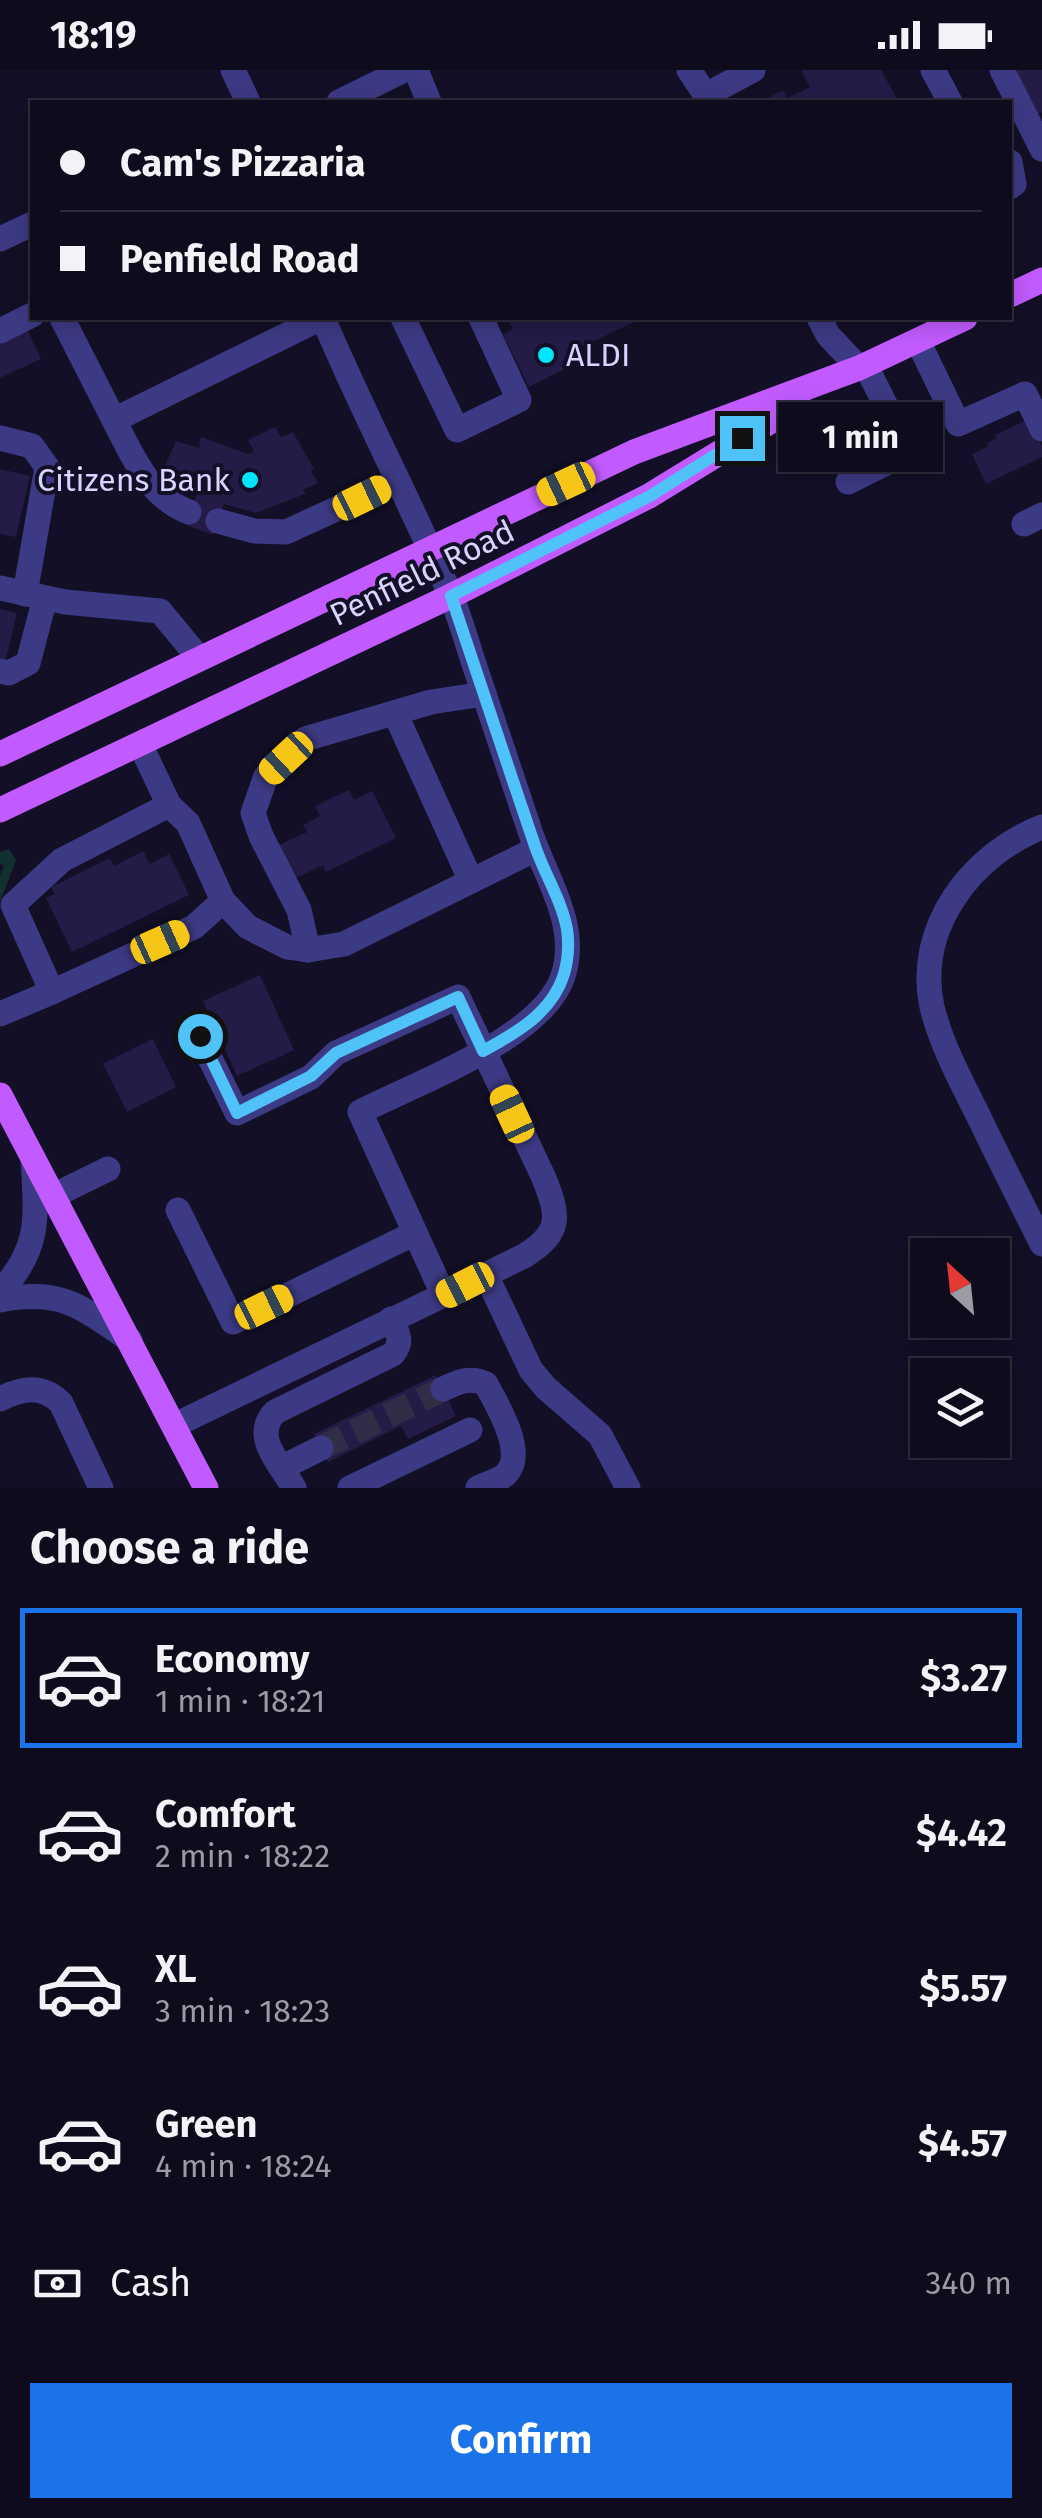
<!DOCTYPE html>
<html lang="en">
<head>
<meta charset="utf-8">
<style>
	body { margin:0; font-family:"Fira Sans",sans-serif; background:#171425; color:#f1f3f6; height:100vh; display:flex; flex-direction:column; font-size:38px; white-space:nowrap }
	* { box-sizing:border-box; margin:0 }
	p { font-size:32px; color:#9b9ba3 }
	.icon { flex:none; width:55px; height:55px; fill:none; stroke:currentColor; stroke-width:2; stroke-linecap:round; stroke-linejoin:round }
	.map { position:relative; height:1418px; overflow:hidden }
	.side { display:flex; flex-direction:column; background:#0e0b1c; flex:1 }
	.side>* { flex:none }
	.banner { position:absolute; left:30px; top:30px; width:982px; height:220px; border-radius:0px; box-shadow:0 5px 25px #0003,0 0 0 2px #2e2b3b; display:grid; align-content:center; height:220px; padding:0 30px; background:#0e0b1c }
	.needle { width:65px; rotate:333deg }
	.tools { position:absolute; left:910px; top:1168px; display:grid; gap:20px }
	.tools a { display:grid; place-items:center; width:100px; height:100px; border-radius:0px; background:#0e0b1c; box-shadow:0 5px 25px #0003,0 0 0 2px #2e2b3b; font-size:50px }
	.end { position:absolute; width:45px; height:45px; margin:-22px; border:12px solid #4fc3f7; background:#111; box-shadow:0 0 0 5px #111 }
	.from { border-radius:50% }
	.bubble { position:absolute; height:70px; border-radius:0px; background:#0e0b1c; box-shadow:0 5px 25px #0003,0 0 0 2px #2e2b3b; font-size:32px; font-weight:700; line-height:70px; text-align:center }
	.car { position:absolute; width:30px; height:60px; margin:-30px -15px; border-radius:12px; box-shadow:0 0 8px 2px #0007; background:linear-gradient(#f5c518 24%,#345 0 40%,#f5c518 0 76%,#345 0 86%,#f5c518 0) }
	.banner b { display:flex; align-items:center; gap:35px; height:95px; font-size:38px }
	.banner b+b { border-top:2px solid #2e2b3b }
	.banner i { width:25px; height:25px; background:#f1f3f6 }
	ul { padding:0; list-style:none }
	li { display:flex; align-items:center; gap:30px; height:140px; margin:0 20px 15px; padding:0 10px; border:5px solid transparent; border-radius:0px }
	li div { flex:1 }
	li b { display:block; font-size:38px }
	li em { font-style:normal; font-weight:700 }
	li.current { border-color:#1a73e8 }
	li>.icon { width:90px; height:90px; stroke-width:1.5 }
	h2 { padding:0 30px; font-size:45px; line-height:120px }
	.pay { display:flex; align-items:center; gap:25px; height:110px; padding:0 30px; font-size:38px }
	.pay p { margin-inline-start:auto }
	.action { display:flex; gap:20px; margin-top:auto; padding:20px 30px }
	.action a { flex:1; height:115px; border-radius:0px; background:#1a73e8; color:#fff; font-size:40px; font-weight:700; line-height:115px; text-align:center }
	.status { display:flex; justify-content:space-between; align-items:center; height:70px; padding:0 50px; background:#0e0b1c; direction:ltr }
	.status svg { height:28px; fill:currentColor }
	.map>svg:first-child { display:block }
	.green { fill:#12302f }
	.building { fill:#241b47 }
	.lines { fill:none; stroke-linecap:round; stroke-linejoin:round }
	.minor-tunnel { stroke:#312d47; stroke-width:25; stroke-dasharray:25 12; stroke-linecap:butt }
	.minor { stroke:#3d3a85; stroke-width:25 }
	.major { stroke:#c25bff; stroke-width:25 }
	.route { stroke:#4fc3f7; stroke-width:12 }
	.poi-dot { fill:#00e5ff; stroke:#130f26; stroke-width:4 }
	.labels { text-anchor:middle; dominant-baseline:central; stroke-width:8; stroke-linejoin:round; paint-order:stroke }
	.poi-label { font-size:32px; fill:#d9d4ff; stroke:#130f26; text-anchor:start }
	.street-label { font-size:32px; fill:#d9d4ff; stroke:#130f26 }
</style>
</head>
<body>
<div class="status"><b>18:19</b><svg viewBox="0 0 49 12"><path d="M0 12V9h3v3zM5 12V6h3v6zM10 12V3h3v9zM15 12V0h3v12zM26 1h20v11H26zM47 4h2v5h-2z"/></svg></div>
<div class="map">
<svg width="1042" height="1418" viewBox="0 0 1042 1418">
	<rect width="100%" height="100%" fill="#130f26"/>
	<!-- green -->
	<path class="green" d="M9,779L16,790L0,832V805L4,796L0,793V782Z"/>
	<!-- building -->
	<g class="building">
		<path d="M801,0H881L899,32H760L783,20L788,28L810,17Z"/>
		<path d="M1006,0H1042V42L1030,48Z"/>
		<path d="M508,248H642L576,280L581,291L529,317L503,264L513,259Z"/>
		<path d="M26,257L41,289L0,308V270Z"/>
		<path d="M1029,349L1042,376V387L986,414L972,384L989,376L987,373L997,368L995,365Z"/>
		<path d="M275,357L281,367L293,362L314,399L311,401L318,413L303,420L305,424L256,443L224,434L213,465L184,454L197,424L179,418L184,408L163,400L176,371L199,378L201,367L248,384L254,382L248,370Z"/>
		<path d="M0,399L30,406L16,467L0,464Z"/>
		<path d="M0,539L17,543L6,589L0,588Z"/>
		<path d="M349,720L354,730L372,721L396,768L326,802L323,795L294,809L277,776L307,762L303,755L320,746L315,736Z"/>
		<path d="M143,781L150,794L169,784L189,825L72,882L46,828L55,824L51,817L110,788L114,796Z"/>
		<path d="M260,905L294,980L237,1006L203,931Z"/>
		<path d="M153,969L176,1017L127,1042L103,994Z"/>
		<path d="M436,1305L456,1346L408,1369L401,1356L328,1392L314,1364Z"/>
	</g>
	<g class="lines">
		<!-- minor-tunnel -->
		<path class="minor-tunnel" d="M321,1378L443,1319"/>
		<!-- minor -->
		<g class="minor">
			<path d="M233,0L248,32"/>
			<path d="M416,0L429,32"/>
			<path d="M689,0L710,32"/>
			<path d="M933,0L950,32"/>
			<path d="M1002,0L1042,79"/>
			<path d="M706,25L753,0"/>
			<path d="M339,32L404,0"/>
			<path d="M1010,92L1014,114L1010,117"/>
			<path d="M0,169L32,154"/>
			<path d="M62,248L114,350L321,248"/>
			<path d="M323,248C362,341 410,431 450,524C461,549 468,577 477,603C494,655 512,708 530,761C545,807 580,855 563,906C543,968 416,1013 360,1042L444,1226"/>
			<path d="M403,248L457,360L519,330L481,248"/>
			<path d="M819,248L828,265L859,298"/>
			<path d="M0,261L32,245"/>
			<path d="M918,271L958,354L1025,324L1042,359"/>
			<path d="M114,350C132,385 149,427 189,442"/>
			<path d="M0,368L32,376L47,397L25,524"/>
			<path d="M848,412L894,389L898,360L866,296"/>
			<path d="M218,451L254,461L286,462L397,411"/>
			<path d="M1024,454L1042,445"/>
			<path d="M0,518L65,532L160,541L199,588"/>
			<path d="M0,601L9,603L28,593L45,528"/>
			<path d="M395,643L471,811"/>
			<path d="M140,674L169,735L188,753L223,831L248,857L287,877L308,880L344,874L536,779"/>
			<path d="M169,735L62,790L13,835L52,922L194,857L223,831"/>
			<path d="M1042,757C971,785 915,858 932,937C941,974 960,1009 977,1043C998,1087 1020,1130 1042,1174"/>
			<path d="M308,880L299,840L261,766L253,743L266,706L305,669L431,632L484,624"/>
			<path d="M0,944L52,922"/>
			<path d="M53,1126L108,1099"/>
			<path d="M178,1140L233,1252L415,1163"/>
			<path d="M486,1205L531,1300L546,1318L600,1365L628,1418"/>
			<path d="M0,1222C42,1177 36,1146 33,1088"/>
			<path d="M0,1230C62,1218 81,1237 130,1270"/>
			<path d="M443,1319C458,1312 470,1306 486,1314C497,1335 527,1383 506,1404C500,1410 486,1414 478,1418"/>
			<path d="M0,1329C22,1318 42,1314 61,1333L101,1418"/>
			<path d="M175,1355L524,1186C563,1162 559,1145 543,1106L458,927L336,983L311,1007L237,1043L199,966"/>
			<path d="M283,1397L321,1378"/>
			<path d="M294,1418C281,1394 251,1367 275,1342L393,1284C404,1271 397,1262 391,1249"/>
			<path d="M350,1418L470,1360"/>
		</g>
		<!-- major -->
		<g class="major">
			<path d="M1010,225L1042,210"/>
			<path d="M0,684L634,382L859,298L965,248"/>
			<path d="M0,740L451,526L649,426L799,334"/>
			<path d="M0,1025L206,1418"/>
		</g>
	</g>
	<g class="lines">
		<!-- route -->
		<path class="route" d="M200,966L237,1043L311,1006L336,983L458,927L483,981C516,963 552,943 564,904C568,890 569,873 567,859C561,828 543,802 534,773C506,691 479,609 451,526L650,426L742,368"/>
	</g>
	<!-- markers -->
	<g class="poi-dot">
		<circle cx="546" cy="285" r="10"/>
		<circle cx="250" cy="410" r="10"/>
	</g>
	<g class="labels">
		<!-- poi labels -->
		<g class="poi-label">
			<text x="566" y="285">ALDI</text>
			<text x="230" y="410" text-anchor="end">Citizens Bank</text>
		</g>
		<!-- street labels -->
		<g class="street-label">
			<text transform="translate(422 503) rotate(-26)">Penfield Road</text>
		</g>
	</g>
</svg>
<div class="tools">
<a><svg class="needle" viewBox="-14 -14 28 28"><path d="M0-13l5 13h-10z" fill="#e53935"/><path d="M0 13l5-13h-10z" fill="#9b9ba3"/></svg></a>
<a><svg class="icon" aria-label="layers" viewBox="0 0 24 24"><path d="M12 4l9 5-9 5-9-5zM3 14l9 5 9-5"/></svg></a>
</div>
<i class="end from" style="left:200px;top:966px"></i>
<i class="end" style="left:742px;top:368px"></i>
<div class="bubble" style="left:778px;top:332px;width:165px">1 min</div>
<i class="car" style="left:566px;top:414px;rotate:245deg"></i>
<i class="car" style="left:362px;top:428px;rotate:64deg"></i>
<i class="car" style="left:286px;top:688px;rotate:227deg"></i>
<i class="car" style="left:160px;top:872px;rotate:66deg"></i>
<i class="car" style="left:512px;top:1044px;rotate:335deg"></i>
<i class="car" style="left:465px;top:1215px;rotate:243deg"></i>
<i class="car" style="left:264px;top:1237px;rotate:64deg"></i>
<div class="banner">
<b><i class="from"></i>Cam's Pizzaria</b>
<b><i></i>Penfield Road</b>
</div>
</div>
<section class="side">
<h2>Choose a ride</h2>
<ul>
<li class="current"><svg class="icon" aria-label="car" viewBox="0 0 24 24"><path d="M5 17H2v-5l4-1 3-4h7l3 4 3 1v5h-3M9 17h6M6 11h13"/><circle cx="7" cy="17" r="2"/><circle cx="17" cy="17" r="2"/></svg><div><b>Economy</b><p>1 min · 18:21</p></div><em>$3.27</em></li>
<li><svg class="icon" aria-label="car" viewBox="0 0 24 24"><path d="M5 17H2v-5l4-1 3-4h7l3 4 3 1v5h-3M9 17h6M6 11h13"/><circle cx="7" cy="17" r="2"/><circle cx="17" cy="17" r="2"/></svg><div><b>Comfort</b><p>2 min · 18:22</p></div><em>$4.42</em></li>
<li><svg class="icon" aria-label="car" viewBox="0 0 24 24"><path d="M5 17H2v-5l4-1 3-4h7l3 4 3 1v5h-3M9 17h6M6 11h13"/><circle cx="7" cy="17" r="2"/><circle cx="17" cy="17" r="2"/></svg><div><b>XL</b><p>3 min · 18:23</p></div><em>$5.57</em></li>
<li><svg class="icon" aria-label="car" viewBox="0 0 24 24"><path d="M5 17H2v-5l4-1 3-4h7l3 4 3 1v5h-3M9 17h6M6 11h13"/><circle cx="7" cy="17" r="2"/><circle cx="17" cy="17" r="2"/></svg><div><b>Green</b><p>4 min · 18:24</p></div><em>$4.57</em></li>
</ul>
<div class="pay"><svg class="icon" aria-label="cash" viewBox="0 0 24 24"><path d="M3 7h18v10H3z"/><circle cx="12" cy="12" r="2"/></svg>Cash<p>340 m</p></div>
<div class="action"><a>Confirm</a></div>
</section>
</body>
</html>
